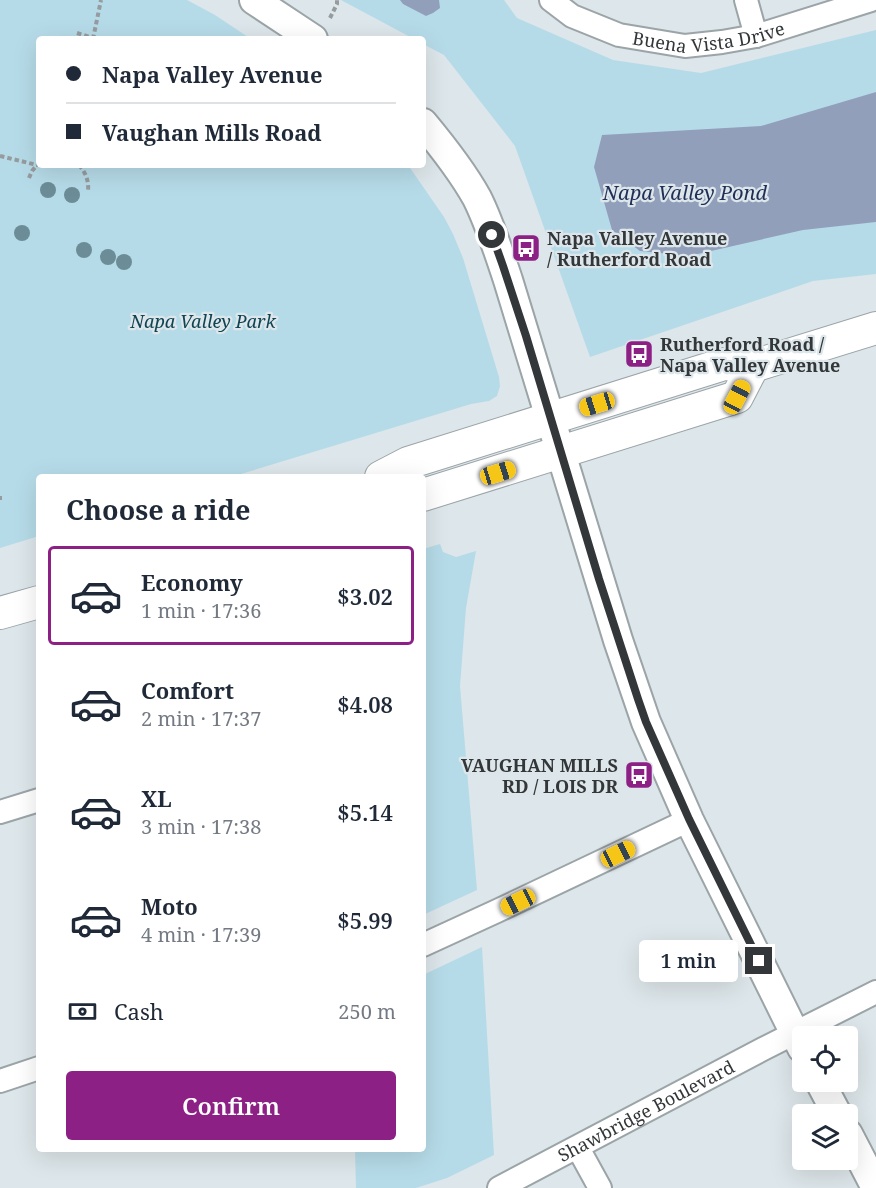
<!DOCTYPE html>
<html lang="en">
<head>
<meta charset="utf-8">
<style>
	body { margin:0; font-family:"Noto Serif",serif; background:#f2f2f3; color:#1f2937; height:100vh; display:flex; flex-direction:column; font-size:22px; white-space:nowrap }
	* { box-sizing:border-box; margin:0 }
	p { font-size:20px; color:#747a83 }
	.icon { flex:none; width:33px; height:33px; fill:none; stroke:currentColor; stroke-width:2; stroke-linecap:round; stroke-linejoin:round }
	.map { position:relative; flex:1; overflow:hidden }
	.panel { position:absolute; left:36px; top:474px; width:390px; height:678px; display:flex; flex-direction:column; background:#fff; border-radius:6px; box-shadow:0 6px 24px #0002 }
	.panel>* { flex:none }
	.banner { position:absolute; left:36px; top:36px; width:390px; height:132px; border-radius:6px; box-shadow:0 6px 24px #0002; display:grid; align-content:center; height:132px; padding:0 30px; background:#fff }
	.tools { position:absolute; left:792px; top:1026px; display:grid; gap:12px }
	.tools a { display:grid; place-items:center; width:66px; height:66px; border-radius:6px; background:#fff; box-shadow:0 6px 24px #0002; font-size:30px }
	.end { position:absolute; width:27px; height:27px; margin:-14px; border:8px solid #343739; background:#fff; box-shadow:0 0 0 3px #fff }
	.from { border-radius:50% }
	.bubble { position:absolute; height:42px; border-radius:6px; background:#fff; box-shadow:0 6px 24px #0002; font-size:20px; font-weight:600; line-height:42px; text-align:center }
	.car { position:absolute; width:18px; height:36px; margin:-18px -9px; border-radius:8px; box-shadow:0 0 4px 2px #0007; background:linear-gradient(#f5c518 24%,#345 0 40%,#f5c518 0 76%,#345 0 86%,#f5c518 0) }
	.banner b { display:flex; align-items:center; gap:21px; height:57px; font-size:22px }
	.banner b+b { border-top:2px solid #e0e1e3 }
	.banner i { width:15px; height:15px; background:#1f2937 }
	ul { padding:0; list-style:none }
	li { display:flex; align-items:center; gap:18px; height:99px; margin:0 12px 9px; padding:0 18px; border:3px solid transparent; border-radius:6px }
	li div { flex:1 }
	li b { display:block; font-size:22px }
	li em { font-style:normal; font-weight:600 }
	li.on { border-color:#8c2085 }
	li>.icon { width:54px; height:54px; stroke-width:1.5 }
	h2 { padding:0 30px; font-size:27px; line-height:72px }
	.pay { display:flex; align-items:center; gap:15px; height:66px; padding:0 30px; font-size:22px }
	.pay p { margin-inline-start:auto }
	.action { display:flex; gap:12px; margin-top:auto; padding:12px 30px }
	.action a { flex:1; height:69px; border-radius:6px; background:#8c2085; color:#fff; font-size:24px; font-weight:600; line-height:69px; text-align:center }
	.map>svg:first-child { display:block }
	.green { fill:#b6dbe8 }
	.water { fill:#929fbb }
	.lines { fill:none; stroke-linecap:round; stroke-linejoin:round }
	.minor-casing { stroke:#9ba4a7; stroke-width:26 }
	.tertiary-casing { stroke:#9ba4a7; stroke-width:32 }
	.secondary-casing { stroke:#9ba4a7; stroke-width:34 }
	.path { stroke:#959b9e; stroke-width:4; stroke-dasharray:4.5 3; stroke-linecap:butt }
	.minor { stroke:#fff; stroke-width:22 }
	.tertiary { stroke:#fff; stroke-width:28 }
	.secondary { stroke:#fff; stroke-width:32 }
	.tree { fill:#6c8d97 }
	.route { stroke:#343739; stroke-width:8 }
	.labels { text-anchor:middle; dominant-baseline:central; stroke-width:4.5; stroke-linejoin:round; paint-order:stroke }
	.street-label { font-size:18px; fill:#343739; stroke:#dde6ea }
	.poi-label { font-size:18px; font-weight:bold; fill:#343739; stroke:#dde6ea; text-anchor:start }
	.park-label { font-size:18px; font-style:italic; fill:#0f4453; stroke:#dde6ea }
	.water-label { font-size:20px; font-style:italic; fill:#1f2f56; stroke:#dde6ea }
</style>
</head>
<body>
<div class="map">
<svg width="876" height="1188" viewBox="0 0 876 1188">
	<rect width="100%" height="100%" fill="#dde6ea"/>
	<!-- green -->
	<g class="green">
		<path d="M0,0H187L215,15L251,39H39V165H408L444,217L453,234L463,258L499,377L500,386L497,396L489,401L471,404L231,477H39V536L0,548Z"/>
		<path d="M341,0H504L517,18L613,60L701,73L876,30V274L813,281L590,357L515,146L444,55L423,44V39H414Z"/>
		<path d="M440,544L443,552L456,557L476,551L466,608L460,686L477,890L423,915V549Z"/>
		<path d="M482,947L494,1155L447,1178L416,1188H356L355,1149H423V975Z"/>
	</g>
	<!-- water -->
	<g class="water">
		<path d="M400,0H439L440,8L433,13L426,16L403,4Z"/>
		<path d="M876,92V222L803,230L689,256L640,251L612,230L594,167L602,135L761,126Z"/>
	</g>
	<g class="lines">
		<!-- minor casing -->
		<g class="minor-casing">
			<g id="minor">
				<path id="s1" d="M551,0L572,16L619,35L685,46L722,42L756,36L871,0"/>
				<path d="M746,0L756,36"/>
				<path d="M0,812L39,800"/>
				<path d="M423,945L497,911L689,820"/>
				<path d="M0,1081L39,1068"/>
				<path d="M578,1148L600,1188"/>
				<path id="s2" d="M499,1188L763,1049L876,992"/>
			</g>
		</g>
		<!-- tertiary casing -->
		<g class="tertiary-casing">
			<g id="tertiary">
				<path d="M254,0L313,39"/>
				<path d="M423,123C443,147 462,171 477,198C490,224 499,253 508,280L618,640L646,722L689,820L802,1048"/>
				<path d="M820,1082L837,1114"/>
				<path d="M848,1134L876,1188"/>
			</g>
		</g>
		<!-- secondary casing -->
		<g class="secondary-casing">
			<g id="secondary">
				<path d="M381,477L408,463L724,364L753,366L876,328"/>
				<path d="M423,495L737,397L753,366"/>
				<path d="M0,613L39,602"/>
			</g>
		</g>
		<!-- path -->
		<g class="path">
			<path d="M330,18L337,4V0"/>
			<path d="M77,33L93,38"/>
			<path d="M93,39L101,0"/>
			<path d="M0,156L37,165L39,164"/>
			<path d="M79,165C86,173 89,181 88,192"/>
			<path d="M29,178L32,171L37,165"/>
			<path d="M0,498H2"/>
		</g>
		<!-- minor -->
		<use href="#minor" class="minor"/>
		<!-- tertiary -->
		<use href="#tertiary" class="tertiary"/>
		<!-- secondary -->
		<use href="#secondary" class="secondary"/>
	</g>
	<!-- trees -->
	<g class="tree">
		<circle cx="48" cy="190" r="8"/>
		<circle cx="72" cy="195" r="8"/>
		<circle cx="22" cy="233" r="8"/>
		<circle cx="84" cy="250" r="8"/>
		<circle cx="108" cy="257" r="8"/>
		<circle cx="124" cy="262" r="8"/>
	</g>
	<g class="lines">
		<!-- route -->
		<path class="route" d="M492,235L503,266L526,336L599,579L638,699L646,722L689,819L759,961"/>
	</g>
	<!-- icons -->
	<defs>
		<g id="bus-square" transform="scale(1.5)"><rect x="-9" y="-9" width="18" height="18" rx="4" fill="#8c2085" stroke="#dde6ea"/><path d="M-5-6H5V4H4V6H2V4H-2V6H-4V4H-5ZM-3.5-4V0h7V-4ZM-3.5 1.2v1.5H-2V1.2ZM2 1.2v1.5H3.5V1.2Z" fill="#fff"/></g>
	</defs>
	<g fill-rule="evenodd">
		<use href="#bus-square" x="526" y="248"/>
		<use href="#bus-square" x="639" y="354"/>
		<use href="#bus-square" x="639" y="775"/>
	</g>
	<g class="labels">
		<!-- street labels -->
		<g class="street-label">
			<text stroke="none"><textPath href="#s1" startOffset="168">Buena Vista Drive</textPath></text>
			<text stroke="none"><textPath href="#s2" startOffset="166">Shawbridge Boulevard</textPath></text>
		</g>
		<!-- poi labels -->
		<g class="poi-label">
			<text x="547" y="238">Napa Valley Avenue<tspan x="547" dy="21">/ Rutherford Road</tspan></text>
			<text x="660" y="344">Rutherford Road /<tspan x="660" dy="21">Napa Valley Avenue</tspan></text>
			<text x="618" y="765" text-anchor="end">VAUGHAN MILLS<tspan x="618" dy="21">RD / LOIS DR</tspan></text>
		</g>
		<!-- park labels -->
		<g class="park-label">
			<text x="203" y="321">Napa Valley Park</text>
		</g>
		<!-- water labels -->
		<g class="water-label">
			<text x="685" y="192">Napa Valley Pond</text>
		</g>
	</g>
</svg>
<div class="tools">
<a><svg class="icon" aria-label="locate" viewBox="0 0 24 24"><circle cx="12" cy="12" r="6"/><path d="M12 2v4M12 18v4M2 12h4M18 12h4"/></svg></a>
<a><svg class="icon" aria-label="layers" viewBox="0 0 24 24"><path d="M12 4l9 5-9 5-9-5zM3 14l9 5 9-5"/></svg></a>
</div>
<i class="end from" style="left:492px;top:235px"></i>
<i class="end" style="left:759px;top:961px"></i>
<div class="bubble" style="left:639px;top:940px;width:99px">1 min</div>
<i class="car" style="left:737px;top:397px;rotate:28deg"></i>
<i class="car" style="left:597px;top:404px;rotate:253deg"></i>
<i class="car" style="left:498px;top:473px;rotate:73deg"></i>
<i class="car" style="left:618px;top:854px;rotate:64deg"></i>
<i class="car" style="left:518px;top:902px;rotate:244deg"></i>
<div class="banner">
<b><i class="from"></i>Napa Valley Avenue</b>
<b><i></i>Vaughan Mills Road</b>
</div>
<section class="panel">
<h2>Choose a ride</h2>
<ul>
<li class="on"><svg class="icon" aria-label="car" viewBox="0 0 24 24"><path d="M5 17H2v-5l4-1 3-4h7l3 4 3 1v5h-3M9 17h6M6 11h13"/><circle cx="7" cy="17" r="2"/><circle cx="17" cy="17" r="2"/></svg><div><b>Economy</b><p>1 min · 17:36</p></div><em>$3.02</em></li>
<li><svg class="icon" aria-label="car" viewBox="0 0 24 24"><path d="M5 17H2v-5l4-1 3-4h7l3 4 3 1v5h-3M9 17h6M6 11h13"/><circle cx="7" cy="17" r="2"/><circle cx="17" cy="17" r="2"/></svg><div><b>Comfort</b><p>2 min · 17:37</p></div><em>$4.08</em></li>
<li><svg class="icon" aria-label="car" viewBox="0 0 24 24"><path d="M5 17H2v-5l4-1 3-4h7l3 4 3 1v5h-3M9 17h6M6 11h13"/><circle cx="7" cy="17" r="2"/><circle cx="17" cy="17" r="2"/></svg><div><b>XL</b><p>3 min · 17:38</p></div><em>$5.14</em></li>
<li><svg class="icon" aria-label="car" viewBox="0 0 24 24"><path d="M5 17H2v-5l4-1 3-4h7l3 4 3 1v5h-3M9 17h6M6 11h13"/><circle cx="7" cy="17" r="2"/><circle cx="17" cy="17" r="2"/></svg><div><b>Moto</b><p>4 min · 17:39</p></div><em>$5.99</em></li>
</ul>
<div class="pay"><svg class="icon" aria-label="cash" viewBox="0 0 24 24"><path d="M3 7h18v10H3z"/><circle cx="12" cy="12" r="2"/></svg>Cash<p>250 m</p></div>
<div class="action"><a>Confirm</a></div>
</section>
</div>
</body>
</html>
